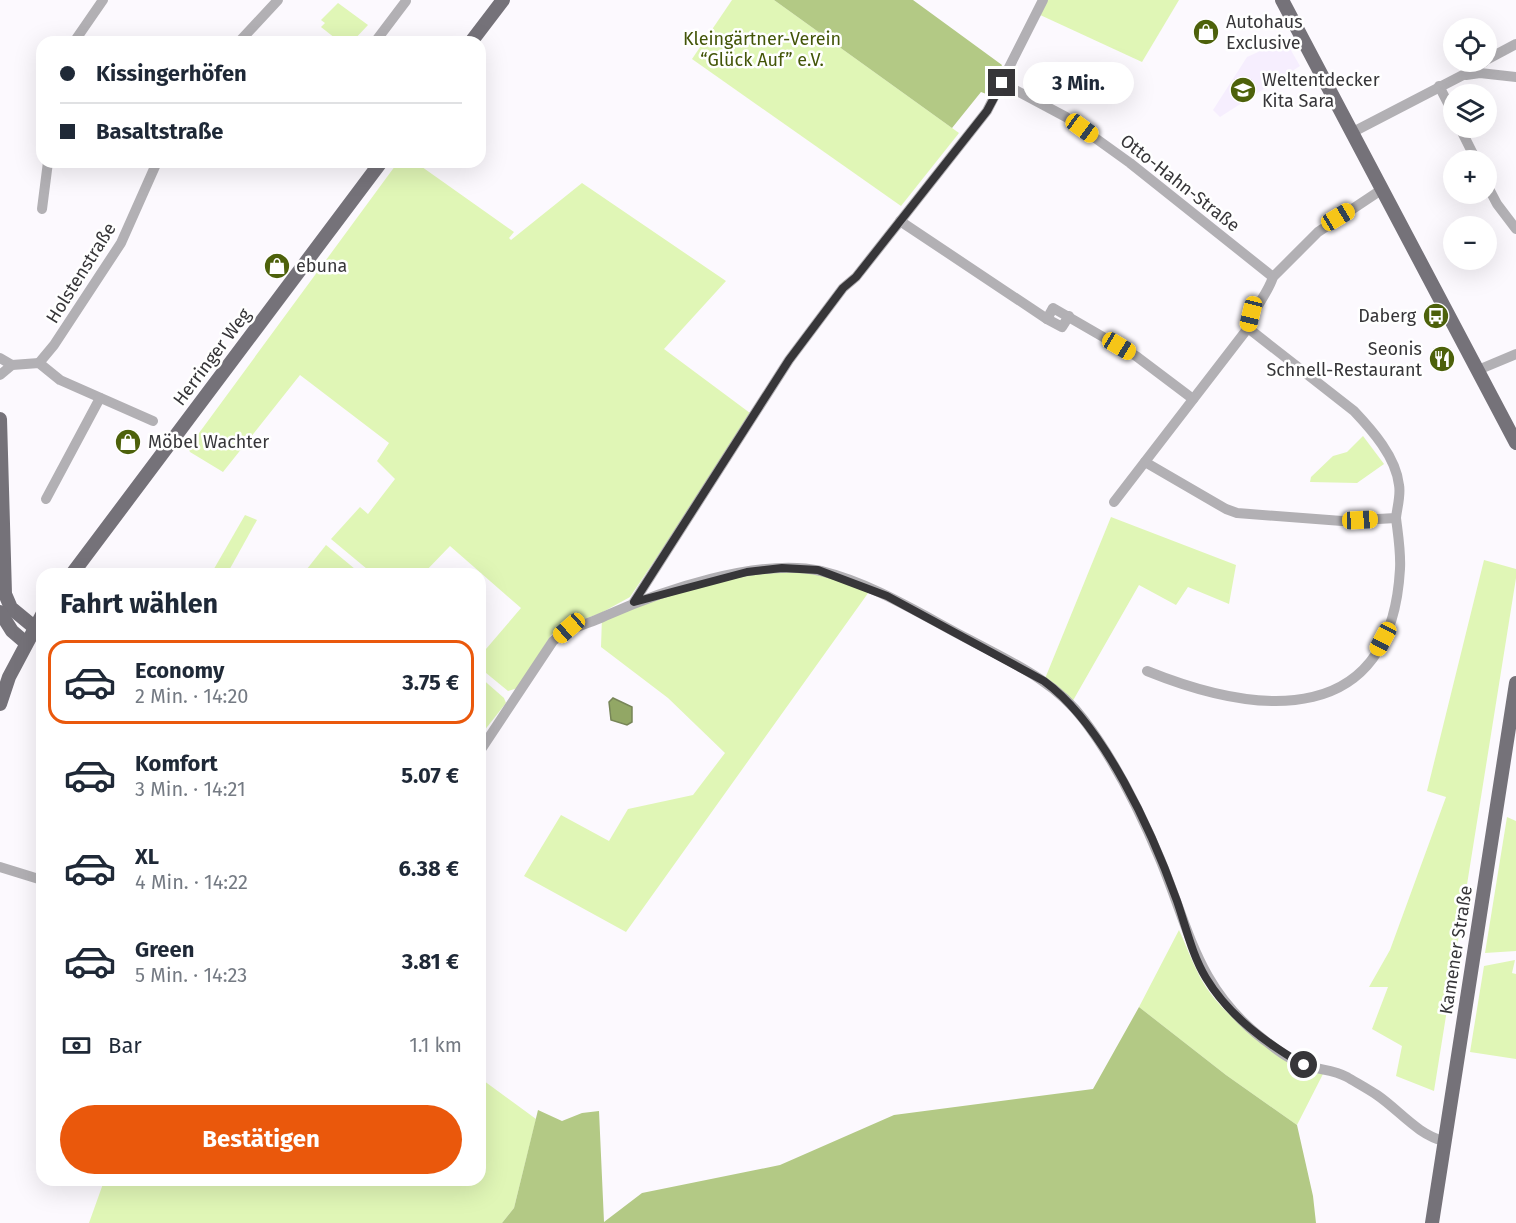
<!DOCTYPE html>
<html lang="de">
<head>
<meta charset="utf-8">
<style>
	body { margin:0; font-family:"Fira Sans",sans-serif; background:#f6f6f7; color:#1f2937; height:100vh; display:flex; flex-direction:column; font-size:22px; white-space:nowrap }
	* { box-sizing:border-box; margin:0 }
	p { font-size:20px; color:#747a83 }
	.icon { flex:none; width:33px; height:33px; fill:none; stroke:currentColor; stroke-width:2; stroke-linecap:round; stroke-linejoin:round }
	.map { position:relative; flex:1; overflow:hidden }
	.panel { position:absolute; left:36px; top:568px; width:450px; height:618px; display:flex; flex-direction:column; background:#fff; border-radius:18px; box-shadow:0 6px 24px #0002 }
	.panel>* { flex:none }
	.hud { position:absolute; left:36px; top:36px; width:450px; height:132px; border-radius:18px; box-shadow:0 6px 24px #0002; display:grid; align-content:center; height:132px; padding:0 24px; background:#fff }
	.tools { position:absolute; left:1443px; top:18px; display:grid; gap:12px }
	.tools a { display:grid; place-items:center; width:54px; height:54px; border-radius:50%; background:#fff; box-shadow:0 6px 24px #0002; font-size:30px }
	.end { position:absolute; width:27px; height:27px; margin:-14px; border:8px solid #373639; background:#fff; box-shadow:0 0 0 3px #fff }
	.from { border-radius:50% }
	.bubble { position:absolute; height:42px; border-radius:21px; background:#fff; box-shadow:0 6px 24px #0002; font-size:20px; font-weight:700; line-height:42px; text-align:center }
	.car { position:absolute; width:18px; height:36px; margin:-18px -9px; border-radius:8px; box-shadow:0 0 4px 2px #0007; background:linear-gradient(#f5c518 24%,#345 0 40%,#f5c518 0 76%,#345 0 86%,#f5c518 0) }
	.hud b { display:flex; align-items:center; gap:21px; height:57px; font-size:22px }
	.hud b+b { border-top:2px solid #e0e1e3 }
	.hud i { width:15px; height:15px; background:#1f2937 }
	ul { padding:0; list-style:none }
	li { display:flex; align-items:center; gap:18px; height:84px; margin:0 12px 9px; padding:0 12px; border:3px solid transparent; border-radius:18px }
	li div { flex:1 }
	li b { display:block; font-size:22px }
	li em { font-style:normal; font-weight:700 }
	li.current { border-color:#ea580c }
	li>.icon { width:54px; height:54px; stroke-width:1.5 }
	h2 { padding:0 24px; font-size:27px; line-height:72px }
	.pay { display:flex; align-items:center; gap:15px; height:66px; padding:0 24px; font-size:22px }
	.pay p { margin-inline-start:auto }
	.action { display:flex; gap:12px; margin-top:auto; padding:12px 24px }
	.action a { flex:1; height:69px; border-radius:36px; background:#ea580c; color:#fff; font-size:24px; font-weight:700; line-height:69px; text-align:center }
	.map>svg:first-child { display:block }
	.built { fill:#f6eefe }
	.green { fill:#e0f6b6 }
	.forest { fill:#b3c985 }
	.water { fill:#92a765; stroke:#778558; stroke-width:1.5 }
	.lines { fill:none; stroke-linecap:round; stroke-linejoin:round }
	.minor { stroke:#b2b0b4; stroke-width:10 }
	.major { stroke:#757279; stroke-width:14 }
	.route { stroke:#373639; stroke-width:8 }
	.labels { text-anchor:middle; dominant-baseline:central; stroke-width:5; stroke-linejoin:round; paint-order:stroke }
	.poi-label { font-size:18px; fill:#373639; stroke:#fff; text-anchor:start }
	.park-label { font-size:18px; fill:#435508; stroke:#fff }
	.street-label { font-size:18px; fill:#373639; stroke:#fff }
</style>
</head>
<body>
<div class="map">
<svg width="1516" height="1223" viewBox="0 0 1516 1223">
	<rect width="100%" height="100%" fill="#fcf9fe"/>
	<!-- built -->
	<path class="built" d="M1285,40L1300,66L1220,117L1213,110L1247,57Z"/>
	<!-- green -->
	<g class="green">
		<path d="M732,0H774L959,133L901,206L692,59Z"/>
		<path d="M1046,0H1179L1142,62L1038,14Z"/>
		<path d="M338,3L368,25L352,42H340L321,27L325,23L321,20Z"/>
		<path d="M398,162H415L514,232L509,238L511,240L582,183L726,281L664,349L750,413L702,490L630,597L601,613L565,626L551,635L518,688L508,691L480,668V656L521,608L450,546L423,574H373L331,539L360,507L368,514L395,479L377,461L389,443L300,375L223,472L190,452L188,448Z"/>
		<path d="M1363,436L1384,464L1357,483L1310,482L1311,477L1333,456L1347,452Z"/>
		<path d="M245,515L257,520L227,574H211Z"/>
		<path d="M1111,517L1236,565L1229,604L1188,587L1176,605L1139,585L1071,704L1044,681Z"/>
		<path d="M326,545L361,574H303Z"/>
		<path d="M1484,560L1516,569V578L1434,1091L1396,1076L1402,1046L1372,1029L1388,987H1369L1390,950L1446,797L1427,791Z"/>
		<path d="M802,568L871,589L626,932L524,876L561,815L609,841L628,809L693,795L725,753L668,698L601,647L602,617L718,578Z"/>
		<path d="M480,677L504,698L506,703L480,736Z"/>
		<path d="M1507,817L1516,821V951L1485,953Z"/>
		<path d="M1179,930C1186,945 1192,962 1200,977C1225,1024 1278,1049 1323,1074L1297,1125L1226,1075L1139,1007Z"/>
		<path d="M1515,960L1512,973L1516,974V1059L1470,1052L1484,966Z"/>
		<path d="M480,1078L536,1119L514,1208L502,1223H89L104,1181L480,1180Z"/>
	</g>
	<!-- forest -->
	<g class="forest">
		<path d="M774,0H913L1002,65L989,95L981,92L952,128Z"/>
		<path d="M1139,1007L1226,1075L1297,1125L1313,1196L1316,1223H502L514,1208L538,1110L562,1121L582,1113L599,1111L604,1222L642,1193L780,1165L894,1115L1093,1089Z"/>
	</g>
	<!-- water -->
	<path class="water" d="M613,698L632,707V722L627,725L611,720L609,702Z"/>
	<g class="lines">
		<!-- minor -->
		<g class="minor">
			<path d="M74,42L103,0"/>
			<path d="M239,42L278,0"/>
			<path d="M375,42L406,1"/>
			<path d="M1486,60L1516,44"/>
			<path d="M1466,75L1480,73L1516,77"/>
			<path d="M1002,83L1066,117L1130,163L1273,277"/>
			<path d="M1439,86L1454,115"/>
			<path d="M1460,128L1476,160"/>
			<path d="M1353,132L1463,75L1484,62"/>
			<path d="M1486,183L1497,204L1516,229"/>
			<path d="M42,209L48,162"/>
			<path d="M900,221L1047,319L1053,308L1136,356L1193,399"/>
			<path d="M1047,319L1062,327L1069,316"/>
			<path d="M0,358L12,365"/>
			<path d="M39,363L54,345L121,243L157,162"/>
			<path d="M1478,370L1516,354"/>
			<path d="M0,375L12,365L39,363L60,380L153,421"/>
			<path d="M1145,462L1226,509L1237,513L1342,521L1396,518C1397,508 1401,495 1399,485C1396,457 1372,430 1354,411L1248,328"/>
			<path d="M46,499L100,398"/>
			<path d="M1114,502L1248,328C1252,309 1267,296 1273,277L1318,232L1381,190"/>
			<path d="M634,602L789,360L843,288L856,277L987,111L1043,0"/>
			<path d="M1147,671C1261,717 1391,728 1400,569C1401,552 1398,535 1396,518"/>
			<path d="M480,751L553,641C570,627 586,625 605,616C661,591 759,557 821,571C874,584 922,615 970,640C1011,662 1055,681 1084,720C1115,761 1140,811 1160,859C1190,931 1197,988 1263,1039C1276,1049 1292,1062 1308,1066C1321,1070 1335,1070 1347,1077C1357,1083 1368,1089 1377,1095C1399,1110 1418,1135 1444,1141"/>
			<path d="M0,867L42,880"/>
		</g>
		<!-- major -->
		<g class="major">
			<path d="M1282,0L1516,443"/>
			<path d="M471,42L503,0"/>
			<path d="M0,419L5,594L11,608L34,627"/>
			<path d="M72,574L381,162"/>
			<path d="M0,612L12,631L26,643"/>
			<path d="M0,704L9,677L42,615"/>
			<path d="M1432,1223L1516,683"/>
		</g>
	</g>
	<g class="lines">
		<!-- route -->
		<path class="route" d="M1002,83L987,111L856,277L843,288L789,360L634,602L747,572L782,568L818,570L887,596L1044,681C1104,725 1152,831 1177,901C1186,927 1192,955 1206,978C1229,1016 1266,1043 1304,1065"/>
	</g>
	<!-- icons -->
	<defs>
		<g id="shop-disc" transform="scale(1.35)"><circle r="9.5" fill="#4d610b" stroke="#fff"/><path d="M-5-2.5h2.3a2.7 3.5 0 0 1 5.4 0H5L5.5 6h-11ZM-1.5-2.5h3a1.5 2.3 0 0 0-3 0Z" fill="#fff"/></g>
		<g id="school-disc" transform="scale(1.35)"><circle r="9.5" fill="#4d610b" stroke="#fff"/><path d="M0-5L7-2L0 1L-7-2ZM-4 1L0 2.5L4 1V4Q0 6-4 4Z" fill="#fff"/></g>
		<g id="bus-disc" transform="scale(1.35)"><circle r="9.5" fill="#4d610b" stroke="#fff"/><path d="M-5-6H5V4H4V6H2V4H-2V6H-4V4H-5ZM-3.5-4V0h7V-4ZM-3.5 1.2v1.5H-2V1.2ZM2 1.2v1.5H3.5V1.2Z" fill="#fff"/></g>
		<g id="restaurant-disc" transform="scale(1.35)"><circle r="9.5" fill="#4d610b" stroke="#fff"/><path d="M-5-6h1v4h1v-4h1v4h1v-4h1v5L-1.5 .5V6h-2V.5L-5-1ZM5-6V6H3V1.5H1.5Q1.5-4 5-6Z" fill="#fff"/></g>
	</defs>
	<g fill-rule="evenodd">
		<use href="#shop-disc" x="1206" y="32"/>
		<use href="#school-disc" x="1243" y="90"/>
		<use href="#shop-disc" x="277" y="266"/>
		<use href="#bus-disc" x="1436" y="316"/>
		<use href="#restaurant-disc" x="1442" y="359"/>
		<use href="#shop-disc" x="128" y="442"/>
	</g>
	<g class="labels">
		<!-- poi labels -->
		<g class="poi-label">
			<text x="1226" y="22">Autohaus<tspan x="1226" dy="21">Exclusive</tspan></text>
			<text x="1262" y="80">Weltentdecker<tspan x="1262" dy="21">Kita Sara</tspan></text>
			<text x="296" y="266">ebuna</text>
			<text x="1416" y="316" text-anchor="end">Daberg</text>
			<text x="1422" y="349" text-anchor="end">Seonis<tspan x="1422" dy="21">Schnell-Restaurant</tspan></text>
			<text x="148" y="442">Möbel Wachter</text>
		</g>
		<!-- park labels -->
		<g class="park-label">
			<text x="762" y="39">Kleingärtner-Verein<tspan x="762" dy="21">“Glück Auf” e.V.</tspan></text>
		</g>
		<!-- street labels -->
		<g class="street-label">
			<text transform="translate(1180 183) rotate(38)">Otto-Hahn-Straße</text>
			<text transform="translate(81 273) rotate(-58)">Holstenstraße</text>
			<text transform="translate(212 357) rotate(-53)">Herringer Weg</text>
			<text transform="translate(1456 950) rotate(-81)">Kamener Straße</text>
		</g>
	</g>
</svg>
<div class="tools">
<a><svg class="icon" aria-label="locate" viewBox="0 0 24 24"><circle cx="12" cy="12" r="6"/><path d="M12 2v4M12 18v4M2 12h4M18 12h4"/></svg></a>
<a><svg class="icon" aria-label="layers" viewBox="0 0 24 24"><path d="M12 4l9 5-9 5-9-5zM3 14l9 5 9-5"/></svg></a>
<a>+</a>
<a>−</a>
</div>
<i class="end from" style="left:1304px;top:1065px"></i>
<i class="end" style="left:1002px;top:83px"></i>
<div class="bubble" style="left:1023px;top:62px;width:111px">3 Min.</div>
<i class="car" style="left:1082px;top:128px;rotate:126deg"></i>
<i class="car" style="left:1338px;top:217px;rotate:59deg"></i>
<i class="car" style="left:1251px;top:314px;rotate:194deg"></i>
<i class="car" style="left:1119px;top:346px;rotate:121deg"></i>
<i class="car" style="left:1360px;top:520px;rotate:87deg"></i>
<i class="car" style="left:569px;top:628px;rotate:229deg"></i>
<i class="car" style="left:1383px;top:639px;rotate:208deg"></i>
<div class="hud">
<b><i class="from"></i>Kissingerhöfen</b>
<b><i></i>Basaltstraße</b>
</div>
<section class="panel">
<h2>Fahrt wählen</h2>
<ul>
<li class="current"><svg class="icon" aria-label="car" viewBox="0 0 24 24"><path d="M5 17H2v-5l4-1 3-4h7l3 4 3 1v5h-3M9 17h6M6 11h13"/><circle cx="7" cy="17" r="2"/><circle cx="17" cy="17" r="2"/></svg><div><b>Economy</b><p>2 Min. · 14:20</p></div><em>3.75 €</em></li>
<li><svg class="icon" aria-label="car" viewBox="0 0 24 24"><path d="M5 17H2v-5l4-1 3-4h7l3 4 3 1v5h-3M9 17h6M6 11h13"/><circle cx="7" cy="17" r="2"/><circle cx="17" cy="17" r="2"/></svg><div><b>Komfort</b><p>3 Min. · 14:21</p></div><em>5.07 €</em></li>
<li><svg class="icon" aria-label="car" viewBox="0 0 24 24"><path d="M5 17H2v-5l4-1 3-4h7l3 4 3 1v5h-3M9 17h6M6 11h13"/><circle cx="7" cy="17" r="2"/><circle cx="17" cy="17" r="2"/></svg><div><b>XL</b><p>4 Min. · 14:22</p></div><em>6.38 €</em></li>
<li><svg class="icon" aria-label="car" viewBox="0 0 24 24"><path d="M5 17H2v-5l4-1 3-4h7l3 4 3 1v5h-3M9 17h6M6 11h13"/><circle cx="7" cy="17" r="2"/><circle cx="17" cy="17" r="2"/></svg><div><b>Green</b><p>5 Min. · 14:23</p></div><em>3.81 €</em></li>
</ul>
<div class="pay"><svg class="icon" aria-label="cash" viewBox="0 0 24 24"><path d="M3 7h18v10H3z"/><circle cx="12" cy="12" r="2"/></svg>Bar<p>1.1 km</p></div>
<div class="action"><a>Bestätigen</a></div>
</section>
</div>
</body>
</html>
